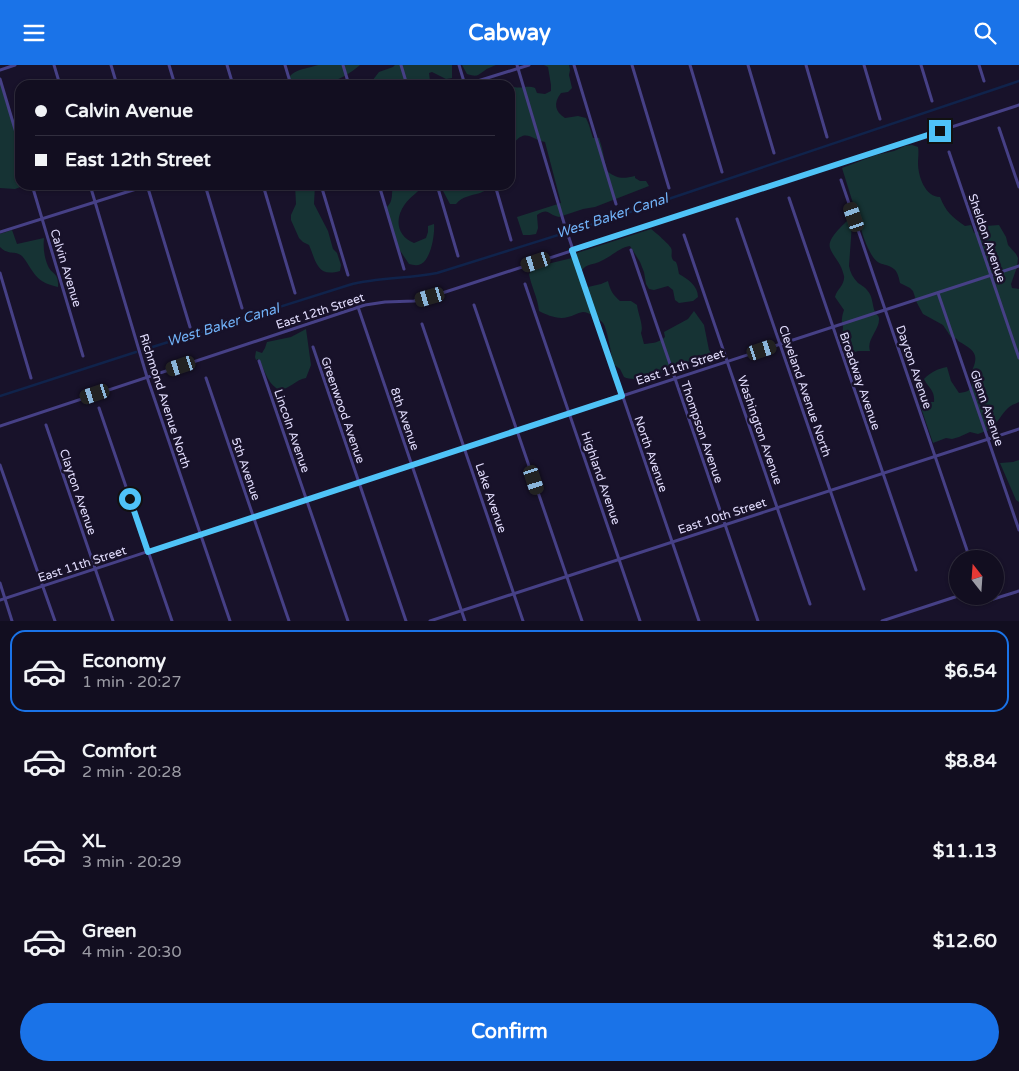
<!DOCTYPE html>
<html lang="en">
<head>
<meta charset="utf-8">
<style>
	body { margin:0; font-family:"Varela Round",sans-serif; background:#1f1c2d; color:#f1f3f6; height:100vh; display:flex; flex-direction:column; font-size:19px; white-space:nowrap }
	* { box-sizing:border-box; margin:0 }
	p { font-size:16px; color:#9c9ca5 }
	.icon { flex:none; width:28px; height:28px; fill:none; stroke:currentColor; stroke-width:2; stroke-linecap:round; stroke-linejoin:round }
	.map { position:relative; height:556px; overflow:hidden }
	.side { display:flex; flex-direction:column; background:#120e20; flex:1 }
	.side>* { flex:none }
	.top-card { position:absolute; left:15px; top:15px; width:500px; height:110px; border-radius:15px; box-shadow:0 1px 4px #0004,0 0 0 1px #312e3e; display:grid; align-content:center; height:110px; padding:0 20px; background:#120e20 }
	.needle { width:32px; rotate:343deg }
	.buttons { position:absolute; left:949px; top:485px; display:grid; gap:10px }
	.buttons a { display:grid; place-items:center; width:55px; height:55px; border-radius:50%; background:#120e20; box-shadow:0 1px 4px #0004,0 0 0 1px #312e3e; font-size:25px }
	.end { position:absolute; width:22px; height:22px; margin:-11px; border:6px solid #4fc3f7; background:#111; box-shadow:0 0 0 2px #111 }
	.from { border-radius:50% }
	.car { position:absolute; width:15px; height:30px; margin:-15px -8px; border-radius:6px; box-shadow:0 0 4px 1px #0007; background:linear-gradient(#222 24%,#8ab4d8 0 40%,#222 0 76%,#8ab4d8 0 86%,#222 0) }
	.top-card b { display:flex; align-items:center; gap:18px; height:48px; font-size:19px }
	.top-card b+b { border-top:1px solid #312e3e }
	.top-card i { width:12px; height:12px; background:#f1f3f6 }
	ul { padding:9px 0 0; list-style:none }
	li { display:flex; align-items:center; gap:15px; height:82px; margin:0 10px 8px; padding:0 10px; border:2px solid transparent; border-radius:15px }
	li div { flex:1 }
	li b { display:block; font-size:19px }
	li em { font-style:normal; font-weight:800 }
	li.on { border-color:#1a73e8 }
	li>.icon { width:45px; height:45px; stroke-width:1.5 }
	.cta { display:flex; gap:10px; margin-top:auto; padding:10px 20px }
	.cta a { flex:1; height:58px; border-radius:30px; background:#1a73e8; color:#fff; font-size:20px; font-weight:800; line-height:58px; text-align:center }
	header { display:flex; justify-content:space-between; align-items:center; height:65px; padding:0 20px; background:#1a73e8; color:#fff; font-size:22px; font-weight:800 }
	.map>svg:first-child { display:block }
	.green { fill:#163334 }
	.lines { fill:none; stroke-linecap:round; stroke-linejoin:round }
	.canal { stroke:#10234b; stroke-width:2.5 }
	.minor { stroke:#464086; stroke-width:3 }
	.route { stroke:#4fc3f7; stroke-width:6 }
	.labels { text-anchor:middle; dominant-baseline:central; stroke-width:5; stroke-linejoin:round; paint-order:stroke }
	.street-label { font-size:12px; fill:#e2ddfd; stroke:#18122a }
	.water-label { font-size:14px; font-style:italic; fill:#71b2f8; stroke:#18122a }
</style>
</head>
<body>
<header><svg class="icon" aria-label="menu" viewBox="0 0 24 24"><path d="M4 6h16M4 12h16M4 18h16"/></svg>Cabway<svg class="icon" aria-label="search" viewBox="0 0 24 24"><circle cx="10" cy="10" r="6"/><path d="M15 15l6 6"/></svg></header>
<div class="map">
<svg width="1019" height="556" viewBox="0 0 1019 556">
	<rect width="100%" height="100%" fill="#18122a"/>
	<!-- green -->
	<g class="green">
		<path d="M318,0H360C351,8 337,16 325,19C315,22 296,20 285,20C291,3 304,5 318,0Z"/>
		<path d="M395,0H452V13L446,14L432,7L429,8L430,16L433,20H369L379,7L393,2Z"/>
		<path d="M462,0H496C492,2 487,3 484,6C477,11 477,12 467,9Z"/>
		<path d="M544,0H569L570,5L569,10L572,23L568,27L561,28C553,38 555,47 565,53L578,51L586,53L589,60L593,73H599C603,84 604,95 607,106C617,114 623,114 635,111V113L640,116H646L649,121L595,142L583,144L559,152C548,150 549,142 537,150L538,163L536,169L530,170H523L517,152L561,138L545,77C532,75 526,63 514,78L510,75V30L514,22C523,24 526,20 535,23L537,28L545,29L551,26V20L548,2Z"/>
		<path d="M0,14L20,74V120H26L15,124L0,123Z"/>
		<path d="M912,80L918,82C919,87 918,93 918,98C918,111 925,132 940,132C946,147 952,152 965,161L971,160L974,168L986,161L999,160L1006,172L1008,180L1016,189L1018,193L1017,202L1011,219L1012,223L1019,224V337C1015,339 1011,340 1008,343C1001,349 999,358 990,362L989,365L978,369L970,367L959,372L952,374L946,373L933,378L920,340L926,337H934C935,325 929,324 924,314C931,307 937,304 947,302L951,316L959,328C972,326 974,323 970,310C980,290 976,286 958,276L957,274L951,272L943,260L923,249L917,238L913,226L910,223L900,218C899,214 898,207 894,204C884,196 879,204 870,187C864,176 861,163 857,151C852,135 847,119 842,103L876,90L894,86L905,81Z"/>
		<path d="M295,120H315L314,139L328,166L333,184L337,188L341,200L340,206C317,213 316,196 309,180L303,177L299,173L291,155V150L296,139Z"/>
		<path d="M393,120H425C419,126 410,132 405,139C394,154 397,171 414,178L426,173L428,167V161L434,159C435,169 431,194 421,199C417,201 413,200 409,199L399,184L386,143C394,136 391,129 393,120Z"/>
		<path d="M436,120H492V123C487,124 485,126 480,128C470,131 463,131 456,139H450L442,124Z"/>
		<path d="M848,155L852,159L849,201C850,207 853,213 858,218C861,220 865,222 867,225C873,231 872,240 875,247C876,250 878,249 879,253C880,265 866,274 870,286H858L852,288C842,279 842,275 843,262C843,259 841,256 842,254C842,251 843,248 844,245L835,232C837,224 845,220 844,211C843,207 842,204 840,200C837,194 832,189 830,183C827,174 842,161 848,155Z"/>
		<path d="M651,164C654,166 670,180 671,183C673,187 670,191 673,195C673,196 675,196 676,197C678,201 678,205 679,209C688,214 698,221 698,232L693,236L679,238L675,235L673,225L668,221L654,225L649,224L646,219L644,207L640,197L630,181C620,182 611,192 601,196C596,199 589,199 585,202C581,205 580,209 579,213L584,220L588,222L601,219L608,216C610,225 613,230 620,236H631L637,240C638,249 644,261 641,268L644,279C652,278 659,278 665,272L664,267L688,254L694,246L704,260L709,285L714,292C706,295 699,294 691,296C673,301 642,320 624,312L620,304L613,299C612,291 607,263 603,258C600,254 589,247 583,247C577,248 573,251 568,252C558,255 547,250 539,246C538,233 531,221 529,209L535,202L572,193L577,189V188Z"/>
		<path d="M12,165L17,179L44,173C43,182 44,192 48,201C52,210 59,207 58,222C42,218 38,215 29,201C27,198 25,194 22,191C15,185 9,191 0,182V169Z"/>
		<path d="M306,264L311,300L306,313C295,315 290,324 279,325C266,317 266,306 258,294L256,295L255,292L256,286L262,288L265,283L267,277L291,272Z"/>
		<path d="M1019,395V437L1016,435L1000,398L1013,397Z"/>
	</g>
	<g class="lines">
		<!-- canal -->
		<g class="canal">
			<path d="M143,285L349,220C378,212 408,214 437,208L606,155L1019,16"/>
			<path d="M0,331L136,287"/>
		</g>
		<!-- minor -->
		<g class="minor">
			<path d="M54,0L60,20"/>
			<path d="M111,0L117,20"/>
			<path d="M169,0L175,20"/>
			<path d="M227,0L233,20"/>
			<path d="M285,0L291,20"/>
			<path d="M343,0L349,20"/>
			<path d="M401,0L407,20"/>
			<path d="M459,0L465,20"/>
			<path d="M517,0L564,158"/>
			<path d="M574,0L616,139"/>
			<path d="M632,0L669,123"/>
			<path d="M690,0L722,107"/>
			<path d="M748,0L774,88"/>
			<path d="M806,0L827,72"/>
			<path d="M864,0L880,54"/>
			<path d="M921,0L932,36"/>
			<path d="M979,0L984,16"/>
			<path d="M0,5L15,0"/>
			<path d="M0,14L20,81"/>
			<path d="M465,20L529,0"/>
			<path d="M999,63L1019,122"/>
			<path d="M949,87L1019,293"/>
			<path d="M841,115L970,494"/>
			<path d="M32,120L83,291"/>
			<path d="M90,120L147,312L230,556"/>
			<path d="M147,120L190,262"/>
			<path d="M205,120L242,243"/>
			<path d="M263,120L295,228"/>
			<path d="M321,120L348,210"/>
			<path d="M379,120L404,204"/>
			<path d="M437,120L458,191"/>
			<path d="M495,120L511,175"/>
			<path d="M789,133L916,505"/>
			<path d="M737,154L864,524"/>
			<path d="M0,167L149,120"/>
			<path d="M568,170L699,556"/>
			<path d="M684,170L810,539"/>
			<path d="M631,185L758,556"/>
			<path d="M0,208L31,313"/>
			<path d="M525,219L640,556"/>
			<path d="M938,228L1019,465"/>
			<path d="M474,240L582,556"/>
			<path d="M358,242L465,556"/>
			<path d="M422,259L523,556"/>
			<path d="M313,282L406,556"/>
			<path d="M259,296L348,556"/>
			<path d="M206,313L289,556"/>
			<path d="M99,343L172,556"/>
			<path d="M46,360L113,556"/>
			<path d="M0,361L365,240L385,237L414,236L430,232L1019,40"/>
			<path d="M0,400L55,556"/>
			<path d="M0,518L12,556"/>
			<path d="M983,531L987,536L1019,526"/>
			<path d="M0,535L622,331L1019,201"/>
			<path d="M430,556L1019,364"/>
			<path d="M882,556L958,531"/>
		</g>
	</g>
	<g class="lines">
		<!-- route -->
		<path class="route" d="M130,434L148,487L622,331L572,185L940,66"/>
	</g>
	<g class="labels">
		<!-- street labels -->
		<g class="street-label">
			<text transform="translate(987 173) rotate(71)">Sheldon Avenue</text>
			<text transform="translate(66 203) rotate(73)">Calvin Avenue</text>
			<text transform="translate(320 246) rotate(-18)">East 12th Street</text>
			<text transform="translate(680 302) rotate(-18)">East 11th Street</text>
			<text transform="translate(914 302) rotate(71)">Dayton Avenue</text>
			<text transform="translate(860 316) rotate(71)">Broadway Avenue</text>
			<text transform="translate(805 326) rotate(71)">Cleveland Avenue North</text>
			<text transform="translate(165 336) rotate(72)">Richmond Avenue North</text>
			<text transform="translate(987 343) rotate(71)">Glenn Avenue</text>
			<text transform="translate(343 345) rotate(71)">Greenwood Avenue</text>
			<text transform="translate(405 354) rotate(71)">8th Avenue</text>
			<text transform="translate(760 365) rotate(71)">Washington Avenue</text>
			<text transform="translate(292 366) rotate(71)">Lincoln Avenue</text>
			<text transform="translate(702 367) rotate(71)">Thompson Avenue</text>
			<text transform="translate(651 389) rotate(71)">North Avenue</text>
			<text transform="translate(246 404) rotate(71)">5th Avenue</text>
			<text transform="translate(601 413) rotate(71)">Highland Avenue</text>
			<text transform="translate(78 427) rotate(71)">Clayton Avenue</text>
			<text transform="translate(491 433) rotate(71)">Lake Avenue</text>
			<text transform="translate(722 451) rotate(-18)">East 10th Street</text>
			<text transform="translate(82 499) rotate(-18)">East 11th Street</text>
		</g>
		<!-- water labels -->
		<g class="water-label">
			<text transform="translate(612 151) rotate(-18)">West Baker Canal</text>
			<text transform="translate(223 260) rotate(-17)">West Baker Canal</text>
		</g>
	</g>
</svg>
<div class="buttons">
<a><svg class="needle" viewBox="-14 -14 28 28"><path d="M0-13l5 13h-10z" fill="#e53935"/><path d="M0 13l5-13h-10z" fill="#9c9ca5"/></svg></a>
</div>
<i class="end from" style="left:130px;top:434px"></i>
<i class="end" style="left:940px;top:66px"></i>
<i class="car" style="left:854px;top:152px;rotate:341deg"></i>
<i class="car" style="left:536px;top:197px;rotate:252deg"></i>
<i class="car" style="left:430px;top:232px;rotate:254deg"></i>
<i class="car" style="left:762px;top:285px;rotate:72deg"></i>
<i class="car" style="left:181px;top:301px;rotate:252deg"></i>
<i class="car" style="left:95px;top:329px;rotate:252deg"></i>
<i class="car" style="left:534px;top:415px;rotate:162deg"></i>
<div class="top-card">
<b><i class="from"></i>Calvin Avenue</b>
<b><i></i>East 12th Street</b>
</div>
</div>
<section class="side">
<ul>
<li class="on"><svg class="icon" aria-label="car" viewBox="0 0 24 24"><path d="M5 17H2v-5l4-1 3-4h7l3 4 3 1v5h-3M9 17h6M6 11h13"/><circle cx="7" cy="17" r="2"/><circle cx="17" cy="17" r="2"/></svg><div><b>Economy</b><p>1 min · 20:27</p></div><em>$6.54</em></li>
<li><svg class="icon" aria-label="car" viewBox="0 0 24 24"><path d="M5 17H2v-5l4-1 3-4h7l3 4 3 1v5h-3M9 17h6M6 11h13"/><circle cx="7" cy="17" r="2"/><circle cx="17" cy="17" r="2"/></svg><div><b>Comfort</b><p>2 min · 20:28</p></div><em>$8.84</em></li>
<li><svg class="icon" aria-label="car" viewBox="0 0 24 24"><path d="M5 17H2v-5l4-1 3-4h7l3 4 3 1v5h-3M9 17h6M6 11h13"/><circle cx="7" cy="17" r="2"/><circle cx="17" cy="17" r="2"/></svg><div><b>XL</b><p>3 min · 20:29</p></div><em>$11.13</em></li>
<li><svg class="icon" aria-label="car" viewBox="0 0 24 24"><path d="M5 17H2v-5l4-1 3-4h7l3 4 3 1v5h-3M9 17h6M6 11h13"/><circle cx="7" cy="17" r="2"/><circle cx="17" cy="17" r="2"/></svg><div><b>Green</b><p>4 min · 20:30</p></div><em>$12.60</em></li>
</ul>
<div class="cta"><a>Confirm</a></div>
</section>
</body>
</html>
